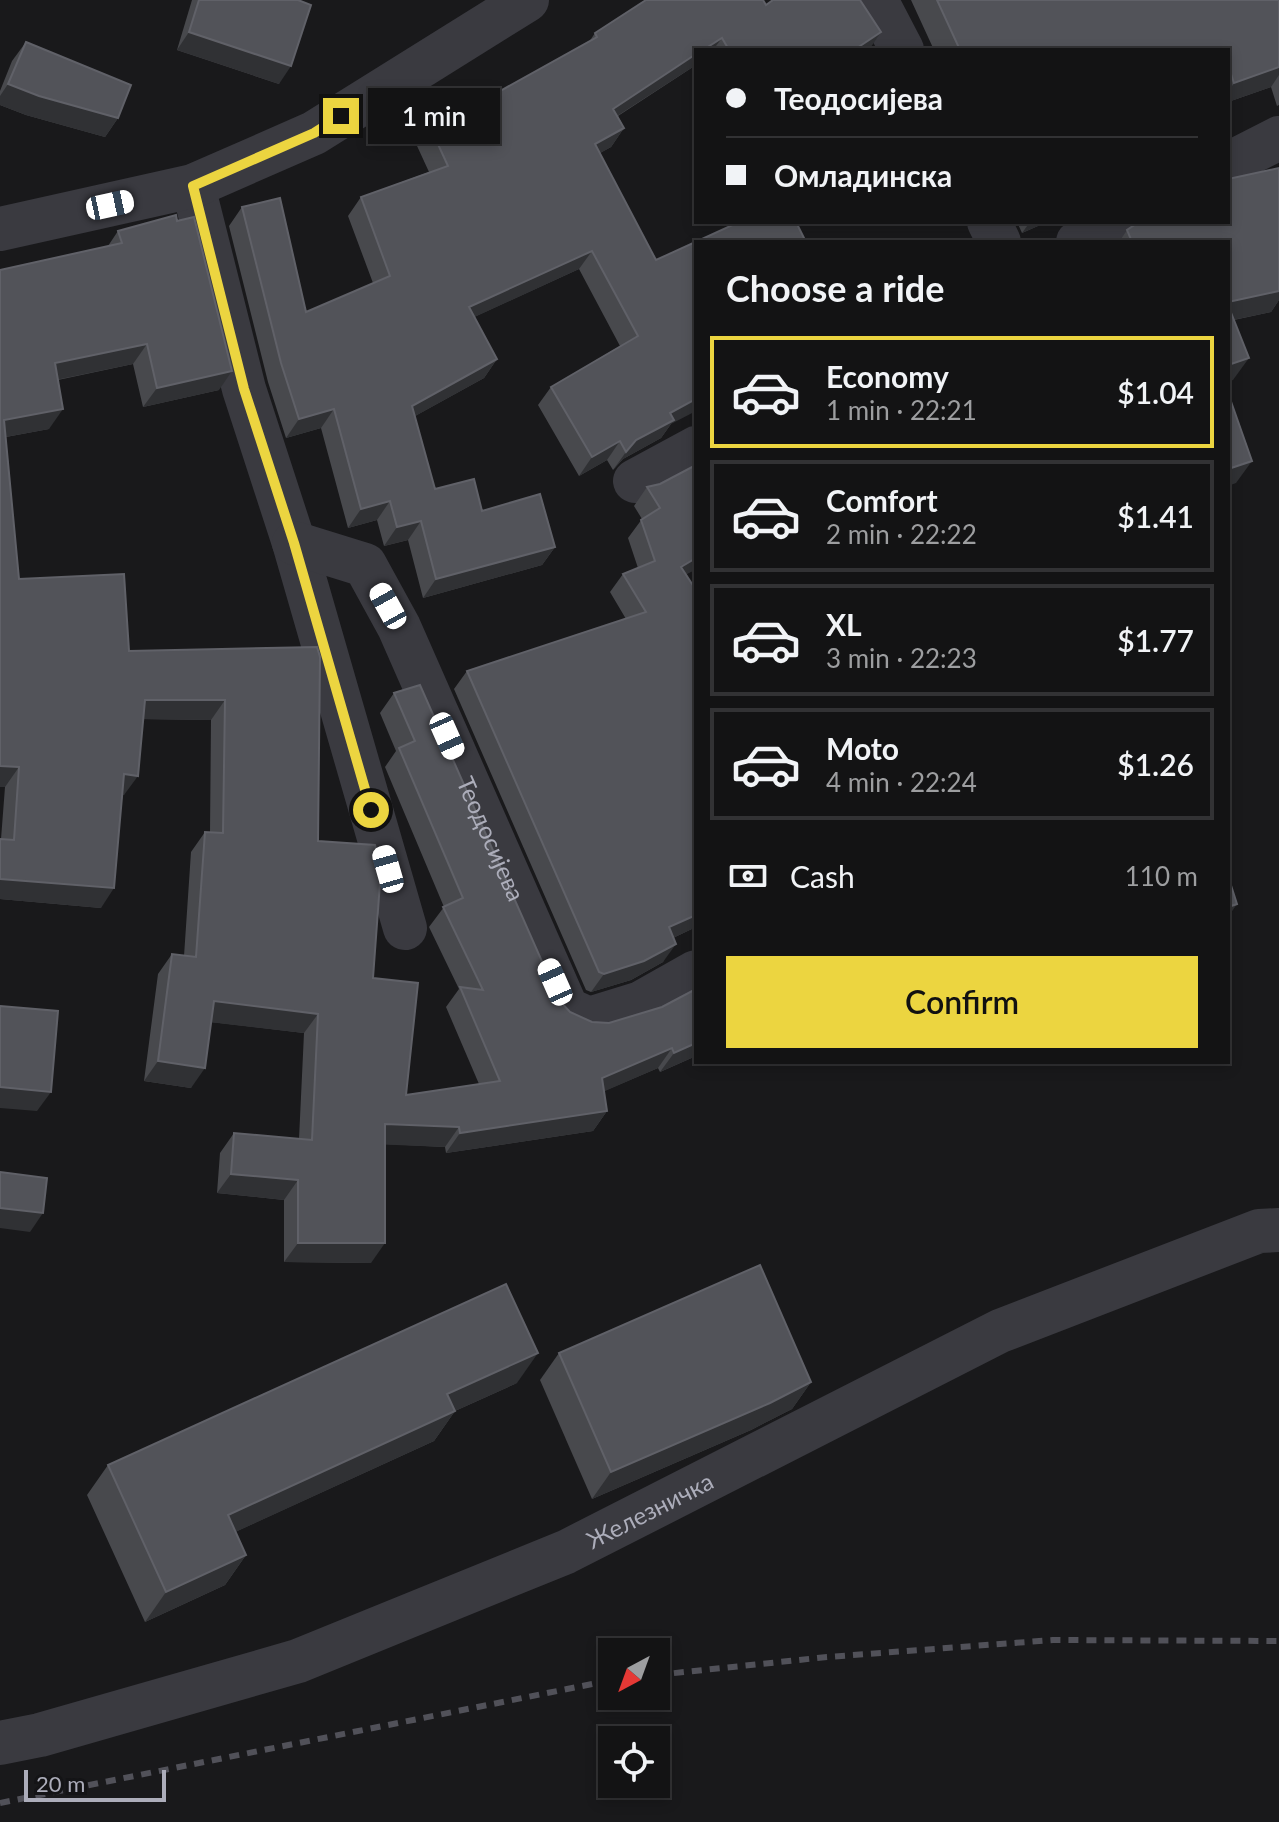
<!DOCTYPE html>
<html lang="en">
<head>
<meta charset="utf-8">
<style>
	body { margin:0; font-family:Lato,sans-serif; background:#1c1c1d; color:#f1f3f6; height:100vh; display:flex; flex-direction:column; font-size:30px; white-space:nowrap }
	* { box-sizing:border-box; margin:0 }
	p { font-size:26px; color:#9d9ea0 }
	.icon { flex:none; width:44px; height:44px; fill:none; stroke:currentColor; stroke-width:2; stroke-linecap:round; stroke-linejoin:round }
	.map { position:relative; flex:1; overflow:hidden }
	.drawer { position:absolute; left:694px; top:240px; width:536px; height:824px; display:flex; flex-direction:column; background:#131314; border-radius:0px; box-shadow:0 4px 12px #0003,0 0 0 2px #323234 }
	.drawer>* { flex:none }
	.guide { position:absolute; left:694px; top:48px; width:536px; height:176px; border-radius:0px; box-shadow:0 4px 12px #0003,0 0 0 2px #323234; display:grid; align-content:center; height:176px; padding:0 32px; background:#131314 }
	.needle { width:52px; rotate:221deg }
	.fabs { position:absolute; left:598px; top:1638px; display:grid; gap:16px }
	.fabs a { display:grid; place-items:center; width:72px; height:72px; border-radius:0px; background:#131314; box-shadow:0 4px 12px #0003,0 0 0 2px #323234; font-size:40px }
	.scale { position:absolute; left:24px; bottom:20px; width:142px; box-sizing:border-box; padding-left:8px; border:4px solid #acadba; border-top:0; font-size:22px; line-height:28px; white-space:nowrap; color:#acadba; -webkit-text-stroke:6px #141416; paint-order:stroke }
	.end { position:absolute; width:36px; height:36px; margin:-18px; border:10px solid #ecd540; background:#111; box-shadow:0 0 0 4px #111 }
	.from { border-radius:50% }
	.bubble { position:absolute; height:56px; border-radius:0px; background:#131314; box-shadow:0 4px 12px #0003,0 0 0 2px #323234; font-size:26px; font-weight:600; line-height:56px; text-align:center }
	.car { position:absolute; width:24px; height:48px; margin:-24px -12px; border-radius:10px; box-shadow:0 0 6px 2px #0007; background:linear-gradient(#fff 24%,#345 0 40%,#fff 0 76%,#345 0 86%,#fff 0) }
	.guide b { display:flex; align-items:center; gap:28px; height:76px; font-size:30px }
	.guide b+b { border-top:2px solid #323234 }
	.guide i { width:20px; height:20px; background:#f1f3f6 }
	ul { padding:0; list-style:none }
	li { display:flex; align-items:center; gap:24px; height:112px; margin:0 16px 12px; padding:0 16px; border:4px solid #323234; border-radius:0px }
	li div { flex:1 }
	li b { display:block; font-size:30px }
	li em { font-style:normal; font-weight:600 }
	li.selected { border-color:#ecd540 }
	li>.icon { width:72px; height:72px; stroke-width:1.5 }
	h2 { padding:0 32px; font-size:36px; line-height:96px }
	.pay { display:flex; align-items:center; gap:20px; height:88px; padding:0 32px; font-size:30px }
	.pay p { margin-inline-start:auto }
	.button { display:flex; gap:16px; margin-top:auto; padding:16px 32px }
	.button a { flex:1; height:92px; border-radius:0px; background:#ecd540; color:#111; font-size:32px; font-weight:600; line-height:92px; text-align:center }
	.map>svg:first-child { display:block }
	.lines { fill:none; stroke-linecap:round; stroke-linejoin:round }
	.street { stroke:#3a3a40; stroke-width:44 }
	.rail { stroke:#515159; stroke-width:6; stroke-dasharray:10 8; stroke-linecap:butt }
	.wall { fill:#48494d }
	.shaded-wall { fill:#303134 }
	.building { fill:#525359; stroke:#606168; stroke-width:2 }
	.route { stroke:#ecd540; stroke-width:10 }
	.labels { text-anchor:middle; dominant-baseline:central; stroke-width:8; stroke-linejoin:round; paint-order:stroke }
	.street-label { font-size:24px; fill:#acadba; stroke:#141416 }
</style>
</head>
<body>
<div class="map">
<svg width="1279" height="1822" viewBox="0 0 1279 1822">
	<rect width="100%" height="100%" fill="#19191b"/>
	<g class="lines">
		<!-- street -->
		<g class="street">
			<path d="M876,0L902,50"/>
			<path d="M1228,164L1279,138"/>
			<path d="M193,186L244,389L294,543L405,928"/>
			<path d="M989,222L999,242"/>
			<path d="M0,229L193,186L314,133L527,0"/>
			<path d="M1078,242L1115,222"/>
			<path d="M635,481L696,448"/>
			<path id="s1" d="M294,543L365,565L399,627L567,1009L589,1019L641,1003L696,972"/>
			<path id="s2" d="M0,1743L40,1735L298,1661L566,1552L1000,1331L1259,1231L1279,1230"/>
		</g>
		<!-- rail -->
		<g class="rail">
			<path d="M656,1675L827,1657L1053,1640L1279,1641"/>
			<path d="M0,1803L612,1680"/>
		</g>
	</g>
	<!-- wall -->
	<g class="wall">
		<path d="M192,0H298L279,84L177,50Z"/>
		<path d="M911,0H1279V105L1277,106L1271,87L1228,102V50H934Z"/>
		<path d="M766,5L869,50H696V65L618,116L624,128L611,147L600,153L671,424L661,438L623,459L613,470L607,460L579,476L538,405L551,387L620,346L579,269L474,317L497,359L484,378L415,416L435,489L482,511L555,547L542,565L423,598L408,540L384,546L377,520L348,528L321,428L286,438L268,382L229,226L242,207L306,312L373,283L348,216L361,197L429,172L412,135L425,116L484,100L589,42L595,33Z"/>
		<path d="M26,42L118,118L105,137L26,115L0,105V91L12,61Z"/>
		<path d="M1279,168V300L1271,312L1234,320L1233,380L1228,242H1119L1127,230Z"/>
		<path d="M1017,222H1047L1022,233Z"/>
		<path d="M118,231L219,390L143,407L133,364L58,380L49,429L6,437L19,579L129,651L317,647L318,841L373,978L406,1095L479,1084L446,1007L459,989L429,927L444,907L385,767L396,751L380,713L394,693L559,1000L570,1012L592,1022L609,1023L662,1007L696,989V1056L660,1072L658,1068L604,1091L607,1111L593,1131L446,1153L445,1147L385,1144L371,1263L284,1262V1200L217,1193L220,1153L234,1133L299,1139L304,1033L211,1022L191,1088L144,1081L158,974L172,954L184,956L191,852L205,832H210L211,720L144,719L124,795H123L101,908L0,899V839H1L5,787H0V270L108,246Z"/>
		<path d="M647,487L696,569L686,574L696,590V927L673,938L663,962L631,980L591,992L586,990L454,689L467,671L626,619L610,592L623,574L638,568L628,538L642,519L634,506Z"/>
		<path d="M559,1353L811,1382L792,1409L751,1430L592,1499L540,1380Z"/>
		<path d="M517,1383L455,1411L434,1441L235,1532L246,1555L225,1585L145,1622L87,1495L108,1465Z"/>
	</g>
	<!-- shaded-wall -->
	<g class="shaded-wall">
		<path d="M189,32L291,66L279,84L177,50Z"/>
		<path d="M881,32L869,50H854Z"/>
		<path d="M722,38L713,50H703Z"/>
		<path d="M696,54V65L600,127L613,109Z"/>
		<path d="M1279,67V75L1271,87L1228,102V92L1234,83Z"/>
		<path d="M8,84L118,118L105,137L26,115L0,105V96Z"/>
		<path d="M624,128L611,147L582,163L595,144Z"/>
		<path d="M1030,222H1047L1022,233Z"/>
		<path d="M592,251L579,269L455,326L469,307Z"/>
		<path d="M1279,291V300L1271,312L1228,321V302Z"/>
		<path d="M147,344L133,364L41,383L55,363Z"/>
		<path d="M1249,358L1233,380L1228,382V365Z"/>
		<path d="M497,359L484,378L399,425L412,406Z"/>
		<path d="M232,371L219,390L143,407L157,388Z"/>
		<path d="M696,399V411L671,424L661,438L623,459L613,470L626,452L636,440L670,413Z"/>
		<path d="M63,409L49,429L0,438L4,420Z"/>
		<path d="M334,409L321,428L286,438L299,419Z"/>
		<path d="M620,441L607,460L579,476L592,457Z"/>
		<path d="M1252,461L1236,483L1228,486V469Z"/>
		<path d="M390,501L377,520L348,528L361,509Z"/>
		<path d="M421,521L408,540L384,546L397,527Z"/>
		<path d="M555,547L542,565L423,598L436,579Z"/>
		<path d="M696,558V569L668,585L681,567Z"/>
		<path d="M145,700H225L211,720L132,719Z"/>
		<path d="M0,766L19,767L5,787H0Z"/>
		<path d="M124,774L138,776L124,795L111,794Z"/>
		<path d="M0,879L114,888L101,908L0,899Z"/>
		<path d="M1237,904L1228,917V907Z"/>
		<path d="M696,915V927L656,946L669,927Z"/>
		<path d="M676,944L663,962L631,980L591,992L604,974Z"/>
		<path d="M214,1001L318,1014L304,1033L200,1021Z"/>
		<path d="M696,1043V1056L660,1072L674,1053Z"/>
		<path d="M672,1048L658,1068L589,1098L602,1078Z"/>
		<path d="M158,1061L205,1068L191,1088L144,1081Z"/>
		<path d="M0,1087L51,1092L37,1111L0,1108Z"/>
		<path d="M607,1111L593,1131L446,1153L460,1133Z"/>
		<path d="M385,1124L459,1127L445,1147L371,1144Z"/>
		<path d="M231,1174L298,1180L284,1200L217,1193Z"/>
		<path d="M0,1208L43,1213L30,1232L0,1228Z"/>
		<path d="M298,1243H385L371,1263L284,1262Z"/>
		<path d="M538,1353L517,1383L426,1424L447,1394Z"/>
		<path d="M811,1382L792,1409L751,1430L592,1499L611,1472Z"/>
		<path d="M455,1411L434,1441L207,1545L228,1515Z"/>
		<path d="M246,1555L225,1585L145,1622L166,1592Z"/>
	</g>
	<!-- building -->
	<g class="building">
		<path d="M199,0H298L311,5L291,66L189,32Z"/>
		<path d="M646,0H763L766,5L773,0H860L881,32L854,50H729L722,38L703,50H696V54L613,109L624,128L595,144L656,260L739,222H796L806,242H696V399L670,413L674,420L636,440L626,452L620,441L592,457L551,387L638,336L592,251L469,307L497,359L412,406L435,489L474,479L482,511L540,494L555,547L436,579L421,521L397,527L390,501L361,509L334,409L299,419L281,363L242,207L280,198L306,312L390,276L361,197L448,166L425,116L480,92L484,100L597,37L595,33Z"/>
		<path d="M937,0H1279V67L1234,83L1231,74H1228V50H960Z"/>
		<path d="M26,42L131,85L118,118L39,96L8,84Z"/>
		<path d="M1279,168V291L1228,302V242H1132L1127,230L1139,222H1228V179Z"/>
		<path d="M176,215L177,221L194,217L232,371L157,388L147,344L55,363L63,409L4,420L19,579L124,574L129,651L317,647L320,657L318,841L375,845L381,869L373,978L418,983L406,1095L500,1081L460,987L483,990L443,907L463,898L399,748L415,741L394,693L420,685L559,1000L570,1012L592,1022L609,1023L662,1007L696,989V1043L674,1053L672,1048L602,1078L607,1111L460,1133L459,1127L385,1124V1243H298V1180L231,1174L234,1133L312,1140L318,1014L214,1001L205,1068L158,1061L172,954L196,957L205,832L223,833L225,700H145L138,776L124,774L114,888L0,879V839L14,840L19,767L0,766V270L122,243L118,231Z"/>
		<path d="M1228,305L1249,358L1228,365Z"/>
		<path d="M1228,393L1252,461L1228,469Z"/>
		<path d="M696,465V558L681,567L696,590V915L669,927L676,944L644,961L604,974L599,972L467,671L646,612L623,574L655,561L641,520L660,508L647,487L660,484Z"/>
		<path d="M1228,876L1237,904L1228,907Z"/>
		<path d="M0,1006L58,1011L51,1092L0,1087Z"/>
		<path d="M0,1172L47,1178L43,1213L0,1208Z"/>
		<path d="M760,1265L811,1382L770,1403L611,1472L559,1353Z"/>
		<path d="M506,1284L538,1353L447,1394L455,1411L228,1515L246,1555L166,1592L108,1465Z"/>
	</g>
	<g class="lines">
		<!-- route -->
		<path class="route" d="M341,116L314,133L193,186L244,389L294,543L371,810"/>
	</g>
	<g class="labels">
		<!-- street labels -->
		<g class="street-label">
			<text stroke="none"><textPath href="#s1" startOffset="376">Теодосијева</textPath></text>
			<text stroke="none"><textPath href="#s2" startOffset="692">Железничка</textPath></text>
		</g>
	</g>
</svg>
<div class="fabs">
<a><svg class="needle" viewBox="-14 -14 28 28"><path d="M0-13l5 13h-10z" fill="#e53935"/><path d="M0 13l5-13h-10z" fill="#9d9ea0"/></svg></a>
<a><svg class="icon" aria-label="locate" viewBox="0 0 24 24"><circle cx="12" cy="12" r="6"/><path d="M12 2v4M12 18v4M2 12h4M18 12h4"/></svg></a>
</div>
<div class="scale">20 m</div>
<i class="end from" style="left:371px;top:810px"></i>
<i class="end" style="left:341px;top:116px"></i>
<div class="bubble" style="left:368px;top:88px;width:132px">1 min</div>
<i class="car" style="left:110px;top:205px;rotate:78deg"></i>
<i class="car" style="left:388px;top:606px;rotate:331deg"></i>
<i class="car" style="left:447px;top:736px;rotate:156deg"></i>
<i class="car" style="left:388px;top:869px;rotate:344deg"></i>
<i class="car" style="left:555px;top:982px;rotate:336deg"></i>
<div class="guide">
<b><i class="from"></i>Теодосијева</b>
<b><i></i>Омладинска</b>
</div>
<section class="drawer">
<h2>Choose a ride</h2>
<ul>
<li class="selected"><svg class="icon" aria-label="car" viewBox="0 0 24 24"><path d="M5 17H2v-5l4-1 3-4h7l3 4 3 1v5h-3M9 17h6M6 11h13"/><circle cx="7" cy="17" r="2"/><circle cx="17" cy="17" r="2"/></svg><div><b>Economy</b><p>1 min · 22:21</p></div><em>$1.04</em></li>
<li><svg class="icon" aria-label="car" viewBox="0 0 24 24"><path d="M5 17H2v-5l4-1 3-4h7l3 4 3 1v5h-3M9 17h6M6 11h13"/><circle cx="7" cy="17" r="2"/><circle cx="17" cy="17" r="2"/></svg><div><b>Comfort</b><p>2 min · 22:22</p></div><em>$1.41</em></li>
<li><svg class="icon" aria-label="car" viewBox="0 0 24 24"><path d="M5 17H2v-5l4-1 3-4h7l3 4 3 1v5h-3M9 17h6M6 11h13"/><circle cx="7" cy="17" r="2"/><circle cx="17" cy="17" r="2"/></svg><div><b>XL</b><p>3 min · 22:23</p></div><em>$1.77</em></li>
<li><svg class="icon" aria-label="car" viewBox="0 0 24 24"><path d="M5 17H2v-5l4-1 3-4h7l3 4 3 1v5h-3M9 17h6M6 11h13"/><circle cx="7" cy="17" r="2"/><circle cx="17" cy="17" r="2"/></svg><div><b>Moto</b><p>4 min · 22:24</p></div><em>$1.26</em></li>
</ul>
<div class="pay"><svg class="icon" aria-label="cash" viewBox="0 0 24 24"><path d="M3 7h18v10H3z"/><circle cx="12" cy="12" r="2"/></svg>Cash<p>110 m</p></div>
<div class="button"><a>Confirm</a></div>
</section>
</div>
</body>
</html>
